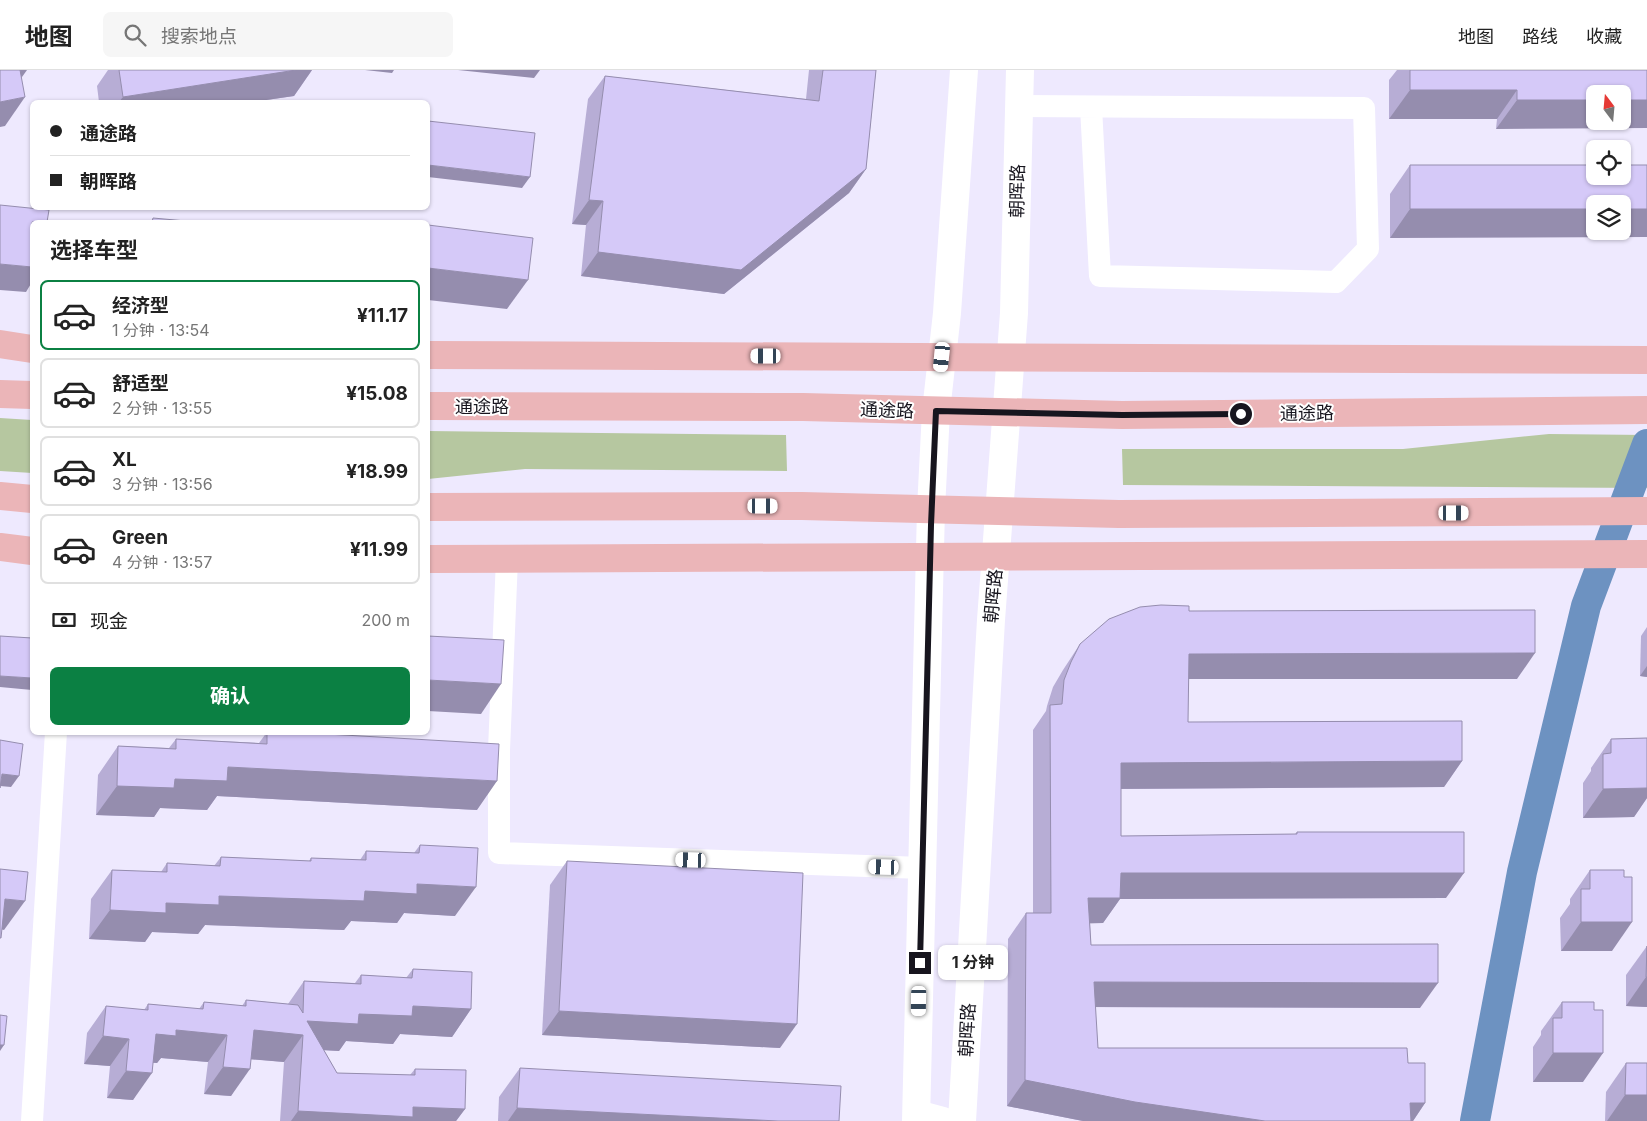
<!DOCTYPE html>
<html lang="zh">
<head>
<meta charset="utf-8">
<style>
	body { margin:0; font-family:Inter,"Noto Sans SC",sans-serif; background:#f6f6f6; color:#222; height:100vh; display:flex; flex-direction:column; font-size:19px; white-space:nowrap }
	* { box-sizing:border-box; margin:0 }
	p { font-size:16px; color:#767676 }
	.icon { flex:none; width:28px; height:28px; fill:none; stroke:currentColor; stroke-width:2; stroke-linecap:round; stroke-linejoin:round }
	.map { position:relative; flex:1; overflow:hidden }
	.drawer { position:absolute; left:30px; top:150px; width:400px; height:515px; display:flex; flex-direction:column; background:#fff; border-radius:8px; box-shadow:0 1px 4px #0004 }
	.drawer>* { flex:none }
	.top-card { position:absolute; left:30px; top:30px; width:400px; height:110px; border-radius:8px; box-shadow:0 1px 4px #0004; display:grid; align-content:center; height:110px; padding:0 20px; background:#fff }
	.needle { width:32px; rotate:344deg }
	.fabs { position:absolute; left:1586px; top:15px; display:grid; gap:10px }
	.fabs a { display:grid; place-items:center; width:45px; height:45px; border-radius:8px; background:#fff; box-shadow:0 1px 4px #0004; font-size:25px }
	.end { position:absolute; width:22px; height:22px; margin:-11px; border:6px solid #17151e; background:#fff; box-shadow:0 0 0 2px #fff }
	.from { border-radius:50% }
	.bubble { position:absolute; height:35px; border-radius:8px; background:#fff; box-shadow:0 1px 4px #0004; font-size:16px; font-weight:700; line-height:35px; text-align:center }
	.car { position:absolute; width:15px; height:30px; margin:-15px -8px; border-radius:6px; box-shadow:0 0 4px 1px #0007; background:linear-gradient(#fff 24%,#345 0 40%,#fff 0 76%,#345 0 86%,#fff 0) }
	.top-card b { display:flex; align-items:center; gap:18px; height:48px; font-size:19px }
	.top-card b+b { border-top:1px solid #e0e0e0 }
	.top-card i { width:12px; height:12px; background:#222 }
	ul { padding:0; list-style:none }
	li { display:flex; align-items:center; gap:15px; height:70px; margin:0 10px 8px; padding:0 10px; border:2px solid #e0e0e0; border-radius:8px }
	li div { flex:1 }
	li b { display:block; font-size:19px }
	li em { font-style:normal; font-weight:700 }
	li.active { border-color:#0b8043 }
	li>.icon { width:45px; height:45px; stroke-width:1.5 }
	h2 { padding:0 20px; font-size:22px; line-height:60px }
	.pay { display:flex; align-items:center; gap:12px; height:55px; padding:0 20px; font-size:19px }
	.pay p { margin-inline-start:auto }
	.button { display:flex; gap:10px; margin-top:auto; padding:10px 20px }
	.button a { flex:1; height:58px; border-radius:8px; background:#0b8043; color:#fff; font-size:20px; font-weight:700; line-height:58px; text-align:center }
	header { display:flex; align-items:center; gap:30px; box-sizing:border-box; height:70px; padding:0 25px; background:#fff; border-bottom:1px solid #e0e0e0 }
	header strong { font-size:24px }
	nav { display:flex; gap:28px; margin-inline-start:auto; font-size:18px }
	.search { width:350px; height:45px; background:#f6f6f6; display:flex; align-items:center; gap:12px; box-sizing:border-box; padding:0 18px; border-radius:8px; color:#767676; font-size:19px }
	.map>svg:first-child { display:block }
	.green { fill:#b6c7a0 }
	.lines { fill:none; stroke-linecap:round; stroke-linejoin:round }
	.canal { stroke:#6d92c1; stroke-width:30 }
	.minor { stroke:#fff; stroke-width:22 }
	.tertiary { stroke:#fff; stroke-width:28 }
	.secondary { stroke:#fff; stroke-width:28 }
	.primary { stroke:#ebb5b8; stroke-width:28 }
	.wall { fill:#b7add5 }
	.shaded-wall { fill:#958dae }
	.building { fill:#d5c9f8; stroke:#958dae }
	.route { stroke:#17151e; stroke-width:6 }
	.labels { text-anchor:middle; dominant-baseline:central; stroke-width:4; stroke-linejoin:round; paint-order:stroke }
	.street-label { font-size:18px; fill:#17151e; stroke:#fff }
</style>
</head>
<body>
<header>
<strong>地图</strong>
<div class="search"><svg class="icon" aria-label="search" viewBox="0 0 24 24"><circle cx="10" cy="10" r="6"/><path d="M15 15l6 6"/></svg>搜索地点</div>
<nav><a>地图</a><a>路线</a><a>收藏</a></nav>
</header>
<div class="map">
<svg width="1647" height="1051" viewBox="0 0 1647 1051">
	<rect width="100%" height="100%" fill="#eee9fe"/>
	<!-- green -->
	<g class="green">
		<path d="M0,348L32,350V403L0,401Z"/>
		<path d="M428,361L786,365L787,401L525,399L428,409Z"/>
		<path d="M1549,364L1647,365V418L1123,415L1122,379H1403Z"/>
	</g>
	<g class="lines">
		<!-- canal -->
		<path class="canal" d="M1475,1051L1522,802L1586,536L1647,374"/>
		<!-- minor -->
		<g class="minor">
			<path d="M1020,36L1364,38L1368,179L1336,212L1100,206L1091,37"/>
			<path d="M507,489L499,680V783L922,798"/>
			<path d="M32,1051L56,662"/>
		</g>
		<!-- tertiary -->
		<path class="tertiary" d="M917,1044L943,1051"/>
		<!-- secondary -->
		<g class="secondary">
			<path d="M916,1051L931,439L936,341L947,243L964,0"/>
			<path d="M962,1051L991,550L1014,243L1020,0"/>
		</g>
		<!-- primary -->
		<g class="primary">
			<path d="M0,274L32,279"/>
			<path d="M428,285L1647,290"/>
			<path d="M0,324L32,325"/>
			<path d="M428,336L803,337L1122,345L1647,340"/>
			<path d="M0,426L32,429"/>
			<path d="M428,437L802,436L1119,444L1647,441"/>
			<path d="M0,477L32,481"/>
			<path d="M428,489L1647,484"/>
		</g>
	</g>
	<!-- wall -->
	<g class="wall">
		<path d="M108,0H312L294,26L253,32H99L97,16Z"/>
		<path d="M809,0H876L866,99L849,123L724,224L581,206L586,155L572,154L588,29L605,6L806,29Z"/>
		<path d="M1397,0H1647L1496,59L1497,49H1389V10Z"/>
		<path d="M1410,95H1647L1390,168V124Z"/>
		<path d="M1189,541L1517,609H1188V652L1462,691L1444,717L1121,719V766L1295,764L1297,762L1446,828L1120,829L1103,853H1090L1091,875L1420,938L1095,937L1098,978L1408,993L1425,1033L1413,1051H1083L1007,1036L1008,869L1026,843H1033V660L1046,641L1047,636L1053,617L1063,600L1080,574Z"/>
		<path d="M1647,557V607L1640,606L1641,566Z"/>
		<path d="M267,662H292L477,740L217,726L207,740L160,738L154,747L96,745L98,705L118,676L169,678L176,669L259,673Z"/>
		<path d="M1647,668V728L1634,747L1583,748V713L1591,701V698L1611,669Z"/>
		<path d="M420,775L455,846L404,843L397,853L351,851L344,860L205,855L198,864L152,862L145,872L89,869L91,829L112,800L161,802L167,793L214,796L221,787L309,791L311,788L360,790L366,781L414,783Z"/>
		<path d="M567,791L780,978L542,965L550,815Z"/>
		<path d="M1590,800L1612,881H1561L1560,848L1570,834V829Z"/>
		<path d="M1647,876V937L1626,936V905Z"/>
		<path d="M413,899L471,939L452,967L400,964L393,974L346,971L339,981L324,980L337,1003L410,1005L415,999L465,1039L456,1051H280L284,992L251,989L231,1026L204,1024L208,992L161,988L157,993H153L133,1030L107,1028L110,996L84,994L87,963L106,936L144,940L148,934L199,939L204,932L242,936L246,930L288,934L304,911L355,913L361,905L406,908Z"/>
		<path d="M1562,932L1583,1012H1533V977L1541,965V961Z"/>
		<path d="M1626,993L1647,1051H1605L1606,1022Z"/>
		<path d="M520,998L839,1051H498L499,1027Z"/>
	</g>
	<!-- shaded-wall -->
	<g class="shaded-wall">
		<path d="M10,0H27L17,14Z"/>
		<path d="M296,0H312L294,26L253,32H119L123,27Z"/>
		<path d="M365,0H394L392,3Z"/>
		<path d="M458,0H540L534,8Z"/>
		<path d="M1410,20H1517L1497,49H1389Z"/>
		<path d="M25,27L5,56L0,57V32Z"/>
		<path d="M1517,30H1595V51H1622V30H1647V58L1496,59Z"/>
		<path d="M428,95L530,107L522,118L428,107Z"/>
		<path d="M866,99L849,123L724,224L581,206L598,182Z"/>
		<path d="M589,130L603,131L586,155L572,154Z"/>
		<path d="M1410,139H1595V161H1622V139H1647V167L1390,168Z"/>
		<path d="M0,194L32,197V212L26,222L0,220Z"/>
		<path d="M428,198L528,210L507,239L428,230Z"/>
		<path d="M1535,583L1517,609H1171L1189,584Z"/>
		<path d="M1647,596V607L1640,606Z"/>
		<path d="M0,606L32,608V620L0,617Z"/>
		<path d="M428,610L501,614L481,644L428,641Z"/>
		<path d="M1462,691L1444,717L1103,719L1121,693Z"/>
		<path d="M228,697L497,711L477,740L217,726L207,740L160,738L154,747L96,745L117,716L175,709Z"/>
		<path d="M2,704L19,706L11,717L0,716Z"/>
		<path d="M1647,718V728L1634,747L1583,748L1603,719Z"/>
		<path d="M1121,803H1464L1446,828L1120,829L1103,853L1070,854L1088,828Z"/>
		<path d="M417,814L476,817L455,846L404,843L397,853L351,851L344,860L205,855L198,864L152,862L145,872L89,869L110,840L219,826L365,821Z"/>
		<path d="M5,829L25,831L4,860L0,859Z"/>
		<path d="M1581,852H1632L1612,881H1561Z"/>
		<path d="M1646,907H1647V937L1626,936Z"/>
		<path d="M1094,912L1438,913L1420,938L1076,937Z"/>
		<path d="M413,936L471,939L452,967L400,964L393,974L346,971L339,981L302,979L303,965L284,992L235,988L254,960L307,951Z"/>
		<path d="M559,941L797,954L780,978L542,965Z"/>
		<path d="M176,960L227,965L208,992L161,988L157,993L137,991L156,964Z"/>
		<path d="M103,966L129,969L110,996L84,994Z"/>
		<path d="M0,975H4L0,981Z"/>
		<path d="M1553,983H1603L1583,1012H1533Z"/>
		<path d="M223,997L250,999L231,1026L204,1024Z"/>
		<path d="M126,1001L152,1003L133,1030L107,1028Z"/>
		<path d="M1025,1010L1265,1051H1083L1007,1036Z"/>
		<path d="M1625,1025H1647V1051H1607Z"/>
		<path d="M1410,1033H1425L1413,1051H1397Z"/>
		<path d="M413,1037L465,1039L456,1051H291L298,1041Z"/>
		<path d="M517,1038L778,1051H508Z"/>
	</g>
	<!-- building -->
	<g class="building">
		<path d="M0,0H20L25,27L0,32Z"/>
		<path d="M119,0H296L123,27Z"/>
		<path d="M823,0H876L866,99L741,200L598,182L603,131L589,130L605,6L819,31Z"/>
		<path d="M1410,0H1647V30H1622V24H1595V30H1517V20H1410Z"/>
		<path d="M428,51L535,63L530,107L428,95Z"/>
		<path d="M1410,95H1595V106H1622V95H1647V139H1622V134H1595V139H1410Z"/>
		<path d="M0,135L49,140L47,152H32V197L0,194Z"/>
		<path d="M153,148L197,152H152Z"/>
		<path d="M391,151L406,152H391Z"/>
		<path d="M428,155L533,168L528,210L428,198Z"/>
		<path d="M1161,535L1189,536V541L1535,540V583L1189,584L1188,652L1462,651V691L1121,693V766L1297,764V762H1464V803H1121L1120,828H1088L1091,875L1438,874V913L1094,912L1098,978H1407L1408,993H1425V1033H1410L1411,1051H1265L1135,1032L1025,1010L1026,843H1051L1050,635L1062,634L1064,610L1071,592L1080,574L1109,549L1140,537Z"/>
		<path d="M0,566L32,568V608L0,606Z"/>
		<path d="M428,566L504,570L501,614L428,610Z"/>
		<path d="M267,662H292L499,674L497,711L228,697L227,711L175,709L174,718L117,716L118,676L176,679V669L267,674Z"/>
		<path d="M1647,668V718L1603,719V684L1611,683V669Z"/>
		<path d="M0,670L23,674L19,706L2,704L0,718Z"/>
		<path d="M420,775L478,778L476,817L417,814V824L365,821L364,831L219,826V835L166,833V843L110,840L112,800L167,802V793L220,796L221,787L311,791V788L366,790V781L419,783Z"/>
		<path d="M567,791L803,803L797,954L559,941Z"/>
		<path d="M0,799L28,802L25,831L5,829L1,868H0Z"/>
		<path d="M1590,800H1624V807H1632V852H1581V819H1590Z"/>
		<path d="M1647,876V907H1646Z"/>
		<path d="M413,899L472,902L471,939L413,936L412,946L359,944L358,954L307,951L337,1003L415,1005V999L466,1000L465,1039L413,1037V1047L298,1041L303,965L254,960L250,999L223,997L227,965L176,960V966L156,964L152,1003L126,1001L129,969L103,966L106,936L148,940V934L203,939L204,932L246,936V930L298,935L303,943L304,911L361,914V905L412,908Z"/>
		<path d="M1562,932H1594V940H1603V983H1553V948H1562Z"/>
		<path d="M0,945L7,946L4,975H0Z"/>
		<path d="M1626,993H1647V1025H1625Z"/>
		<path d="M520,998L841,1016L839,1051H778L517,1038Z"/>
	</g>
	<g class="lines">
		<!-- route -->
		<path class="route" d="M920,893L931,455L936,341L1122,345L1241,344"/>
	</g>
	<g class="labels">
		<!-- street labels -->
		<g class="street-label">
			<text transform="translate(1017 121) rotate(-89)">朝晖路</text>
			<text x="482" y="336">通途路</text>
			<text transform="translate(887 340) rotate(2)">通途路</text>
			<text transform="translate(1307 343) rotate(-1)">通途路</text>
			<text transform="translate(993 526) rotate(-85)">朝晖路</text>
			<text transform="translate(967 960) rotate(-87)">朝晖路</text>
		</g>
	</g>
</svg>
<div class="fabs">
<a><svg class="needle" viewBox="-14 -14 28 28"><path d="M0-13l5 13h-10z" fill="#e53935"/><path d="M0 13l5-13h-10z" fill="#767676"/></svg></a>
<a><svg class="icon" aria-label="locate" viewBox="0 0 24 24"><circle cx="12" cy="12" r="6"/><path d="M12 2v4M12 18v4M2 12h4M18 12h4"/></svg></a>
<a><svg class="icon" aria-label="layers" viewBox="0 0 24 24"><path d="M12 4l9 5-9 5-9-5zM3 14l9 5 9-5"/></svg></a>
</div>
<i class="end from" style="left:1241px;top:344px"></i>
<i class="end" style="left:920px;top:893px"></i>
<div class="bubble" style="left:938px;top:875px;width:70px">1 分钟</div>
<i class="car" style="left:766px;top:286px;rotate:270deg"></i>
<i class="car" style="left:942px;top:287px;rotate:186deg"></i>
<i class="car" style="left:763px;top:436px;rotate:90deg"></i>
<i class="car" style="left:1454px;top:443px;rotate:90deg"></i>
<i class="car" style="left:691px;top:790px;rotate:272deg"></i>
<i class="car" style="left:884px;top:797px;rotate:272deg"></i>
<i class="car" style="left:919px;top:931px;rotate:181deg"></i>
<div class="top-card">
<b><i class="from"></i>通途路</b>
<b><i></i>朝晖路</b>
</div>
<section class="drawer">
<h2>选择车型</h2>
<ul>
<li class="active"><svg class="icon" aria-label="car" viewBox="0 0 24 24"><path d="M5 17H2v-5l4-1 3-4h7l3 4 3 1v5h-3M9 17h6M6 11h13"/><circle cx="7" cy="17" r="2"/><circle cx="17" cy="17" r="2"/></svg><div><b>经济型</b><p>1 分钟 · 13:54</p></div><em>¥11.17</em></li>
<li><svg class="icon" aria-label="car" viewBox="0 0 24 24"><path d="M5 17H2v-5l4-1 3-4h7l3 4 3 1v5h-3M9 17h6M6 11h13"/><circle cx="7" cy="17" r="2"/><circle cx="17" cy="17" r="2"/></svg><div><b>舒适型</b><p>2 分钟 · 13:55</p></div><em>¥15.08</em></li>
<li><svg class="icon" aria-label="car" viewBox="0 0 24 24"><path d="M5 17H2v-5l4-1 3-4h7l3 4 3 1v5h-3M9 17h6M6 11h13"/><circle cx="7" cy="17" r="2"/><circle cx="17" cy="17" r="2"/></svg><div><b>XL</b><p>3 分钟 · 13:56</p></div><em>¥18.99</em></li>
<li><svg class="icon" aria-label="car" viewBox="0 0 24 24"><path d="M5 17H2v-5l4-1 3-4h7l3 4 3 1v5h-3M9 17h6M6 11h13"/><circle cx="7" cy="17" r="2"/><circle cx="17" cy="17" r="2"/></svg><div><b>Green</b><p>4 分钟 · 13:57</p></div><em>¥11.99</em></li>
</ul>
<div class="pay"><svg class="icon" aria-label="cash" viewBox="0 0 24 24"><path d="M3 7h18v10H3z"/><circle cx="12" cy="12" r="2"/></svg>现金<p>200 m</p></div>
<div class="button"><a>确认</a></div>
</section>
</div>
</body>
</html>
